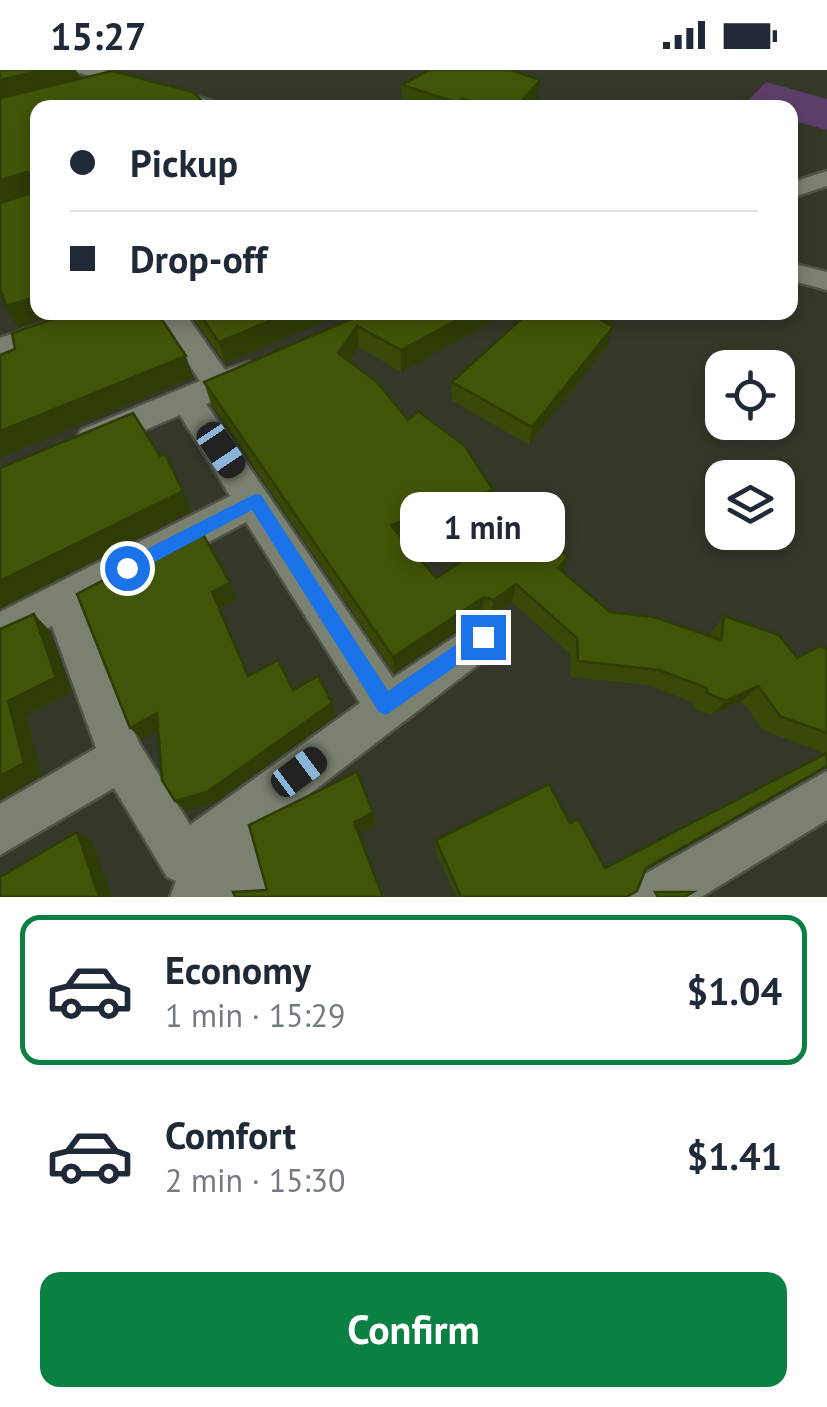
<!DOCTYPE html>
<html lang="en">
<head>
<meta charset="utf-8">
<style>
	body { margin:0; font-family:"PT Sans",sans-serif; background:#f2f2f3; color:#1f2937; height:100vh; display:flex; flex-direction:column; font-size:38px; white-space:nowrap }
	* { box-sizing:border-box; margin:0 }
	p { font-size:32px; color:#747a83 }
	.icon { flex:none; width:55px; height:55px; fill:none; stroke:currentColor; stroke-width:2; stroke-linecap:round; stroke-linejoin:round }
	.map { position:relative; height:827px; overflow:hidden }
	.panel { display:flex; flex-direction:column; background:#fff; flex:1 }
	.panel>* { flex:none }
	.banner { position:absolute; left:30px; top:30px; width:768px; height:220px; border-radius:20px; box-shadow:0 5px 15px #0003; display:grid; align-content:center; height:220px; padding:0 40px; background:#fff }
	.fabs { position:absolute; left:705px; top:280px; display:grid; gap:20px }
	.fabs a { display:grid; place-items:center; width:90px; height:90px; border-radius:20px; background:#fff; box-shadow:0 5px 15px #0003; font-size:50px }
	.end { position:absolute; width:45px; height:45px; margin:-22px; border:12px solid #1a73e8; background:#fff; box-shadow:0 0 0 5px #fff }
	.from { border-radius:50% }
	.bubble { position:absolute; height:70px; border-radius:20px; background:#fff; box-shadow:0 5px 15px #0003; font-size:32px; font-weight:800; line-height:70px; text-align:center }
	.car { position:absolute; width:30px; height:60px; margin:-30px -15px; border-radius:12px; box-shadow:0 0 8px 2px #0007; background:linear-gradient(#222 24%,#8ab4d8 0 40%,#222 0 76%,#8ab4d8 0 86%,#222 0) }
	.banner b { display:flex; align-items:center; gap:35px; height:95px; font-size:38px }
	.banner b+b { border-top:2px solid #e0e1e3 }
	.banner i { width:25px; height:25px; background:#1f2937 }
	ul { padding:18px 0 0; list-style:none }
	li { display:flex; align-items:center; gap:30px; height:150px; margin:0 20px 15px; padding:0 20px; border:5px solid transparent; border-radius:20px }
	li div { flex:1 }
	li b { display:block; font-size:38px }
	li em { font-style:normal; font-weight:800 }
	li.active { border-color:#0b8043 }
	li>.icon { width:90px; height:90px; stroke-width:1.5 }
	.action { display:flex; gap:20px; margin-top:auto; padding:20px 40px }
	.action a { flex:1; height:115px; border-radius:20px; background:#0b8043; color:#fff; font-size:40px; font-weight:800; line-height:115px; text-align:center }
	.status { display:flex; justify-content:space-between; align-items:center; height:70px; padding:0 50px; background:#fff; direction:ltr }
	.status svg { height:28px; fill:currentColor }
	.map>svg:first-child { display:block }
	.green { fill:#5e3e67 }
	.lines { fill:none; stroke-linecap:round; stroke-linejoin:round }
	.street-casing { stroke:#4f5447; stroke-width:5 }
	.street { fill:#7a8170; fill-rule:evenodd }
	.wall { fill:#384907 }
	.shaded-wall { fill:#2e3c06 }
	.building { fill:#415508; stroke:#2e3c06; stroke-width:2.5 }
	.route { fill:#1a73e8 }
</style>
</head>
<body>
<div class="status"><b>15:27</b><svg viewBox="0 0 49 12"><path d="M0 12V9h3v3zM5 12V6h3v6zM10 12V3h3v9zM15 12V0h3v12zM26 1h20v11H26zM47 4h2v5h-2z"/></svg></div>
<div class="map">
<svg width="827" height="827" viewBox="0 0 827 827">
	<rect width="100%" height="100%" fill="#333829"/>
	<!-- green -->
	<path class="green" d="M766,12L827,29V60L790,50V38L743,36Z"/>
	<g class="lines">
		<!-- street casing -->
		<g class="street-casing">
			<g id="street">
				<path d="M70,0H103L235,38H199Z"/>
				<path d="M827,101V116L790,128V113Z"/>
				<path d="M790,193L827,202V220L790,210Z"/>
				<path d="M76,242H121L117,249L0,289V268Z"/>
				<path d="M155,242H184L225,300L248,292L259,295L263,303L259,311L206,334L393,608L483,548L497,554L503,567L497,580L252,768L258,771L274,827H170L176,811L167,807L114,718L0,785V734L96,678L52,556L0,582V542L230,426L180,345L93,382L81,378L76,369L81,360L200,311ZM246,452L360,633L190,755L139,673L85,538Z"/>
				<path d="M827,701V750L701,827H629L636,809Z"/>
			</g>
		</g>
		<!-- street -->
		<use href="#street" class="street"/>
	</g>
	<!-- wall -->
	<g class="wall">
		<path d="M402,15L537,34L534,38H402Z"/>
		<path d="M189,242H347L225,293Z"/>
		<path d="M368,242H510L401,302L359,277L350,291L408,350L490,440L404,470L436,508L568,487L563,502L610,542L711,566V563L724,546L797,588L827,579V699L825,698L646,799L626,827H456L435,779L436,770L570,753L605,798L826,684L763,660L742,631L711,645L693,638L694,633L648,615L571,607L570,584L512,532L490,547L481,545L394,603L211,334L204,312Z"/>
		<path d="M529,242H628L607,254V276L529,375L451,330L452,312Z"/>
	</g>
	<!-- shaded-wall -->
	<g class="shaded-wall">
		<path d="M41,0H76L81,12L0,33V10Z"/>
		<path d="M540,10L537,34L534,38H516Z"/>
		<path d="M27,102L37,123L0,135V110Z"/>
		<path d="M38,226V242H63L18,258L6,236Z"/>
		<path d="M291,242H347L225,293L219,272Z"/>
		<path d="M472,242H510L401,302V280Z"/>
		<path d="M599,242H628L589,264L594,246Z"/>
		<path d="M357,256L359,277L341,305L338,283Z"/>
		<path d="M613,257L607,276L529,375L532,357Z"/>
		<path d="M186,286L193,307L0,388V361Z"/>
		<path d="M493,420L490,440L392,475L391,455Z"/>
		<path d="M183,421L192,441L0,538V511Z"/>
		<path d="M568,487L562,506L558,498Z"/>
		<path d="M230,513L237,529L219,538L254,620L212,522Z"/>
		<path d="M516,514L512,532L490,547L494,530Z"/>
		<path d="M484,527L481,545L394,603L393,587Z"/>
		<path d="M34,544L50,561L72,623L26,646L42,705L0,730V706L8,631Z"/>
		<path d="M758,616L742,631L711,645L726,631Z"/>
		<path d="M332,633L336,646L216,732L185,741L175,731Z"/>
		<path d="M157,643L167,655L142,670L130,658Z"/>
		<path d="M373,742L376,756L358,765L354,752Z"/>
		<path d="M77,762L92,770L112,827H99Z"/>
	</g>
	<!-- building -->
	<g class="building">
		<path d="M0,0H41L0,10Z"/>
		<path d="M430,0H511L540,10L516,38H500L462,29L458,33L402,15Z"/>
		<path d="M112,1L193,22L209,38H38V226L6,236L0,218V133L31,123L32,106L27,102L0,110V28Z"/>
		<path d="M74,242H157L186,286L0,361V285L15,279L12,263Z"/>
		<path d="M198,242H291L219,272Z"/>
		<path d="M368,242H472L401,280L357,256L338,283L377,312L408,350L418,341L465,376L493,420L391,455L436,508L524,450L568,487L558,498L610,542L654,547L721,570L724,546L779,565L797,588L820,576L827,579V663L780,646L758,616L726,631L707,623V618L659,600L578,591L577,568L516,514L494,530L484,527L393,587L204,312Z"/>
		<path d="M529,242H599L594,246L613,257L532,357L452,312Z"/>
		<path d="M133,343L160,386L165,384L183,421L0,511V398Z"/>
		<path d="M200,459L230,513L212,522L248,606L278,590L293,620L318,606L332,633L207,722L175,731L162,710L157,643L130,658L77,524Z"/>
		<path d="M34,544L56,607L8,631L24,693L0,706V559Z"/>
		<path d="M827,683V696L646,798L637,821L626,827H461L436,770L549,714L570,753L578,749L605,798Z"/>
		<path d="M357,702L373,742L354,752L383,827H235L233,822L267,820L249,755Z"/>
		<path d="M77,762L99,827H0V807Z"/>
		<path d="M655,822H693L684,827H658Z"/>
	</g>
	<!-- route -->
	<path class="route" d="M255,424L261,425L388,621L476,561H489V573L386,645L379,642L252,440L134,503H121V492Z"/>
</svg>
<div class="fabs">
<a><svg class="icon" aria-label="locate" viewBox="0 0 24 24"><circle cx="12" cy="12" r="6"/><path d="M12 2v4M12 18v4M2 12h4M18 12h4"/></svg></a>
<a><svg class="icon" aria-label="layers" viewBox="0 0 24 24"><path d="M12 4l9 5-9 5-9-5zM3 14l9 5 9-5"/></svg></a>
</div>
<i class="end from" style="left:127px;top:498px"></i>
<i class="end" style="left:483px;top:567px"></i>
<div class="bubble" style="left:400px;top:422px;width:165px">1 min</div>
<i class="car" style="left:221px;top:380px;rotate:146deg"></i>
<i class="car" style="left:299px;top:702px;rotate:53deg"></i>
<div class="banner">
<b><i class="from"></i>Pickup</b>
<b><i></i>Drop-off</b>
</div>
</div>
<section class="panel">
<ul>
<li class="active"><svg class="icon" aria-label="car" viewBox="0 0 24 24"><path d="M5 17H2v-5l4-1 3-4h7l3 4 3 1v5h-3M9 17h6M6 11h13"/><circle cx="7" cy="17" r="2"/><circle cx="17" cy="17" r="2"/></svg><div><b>Economy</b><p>1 min · 15:29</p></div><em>$1.04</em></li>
<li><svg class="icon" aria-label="car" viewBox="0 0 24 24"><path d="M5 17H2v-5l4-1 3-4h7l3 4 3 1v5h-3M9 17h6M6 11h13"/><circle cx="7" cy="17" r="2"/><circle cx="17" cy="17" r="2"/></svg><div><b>Comfort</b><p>2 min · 15:30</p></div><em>$1.41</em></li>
</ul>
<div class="action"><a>Confirm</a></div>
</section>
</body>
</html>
